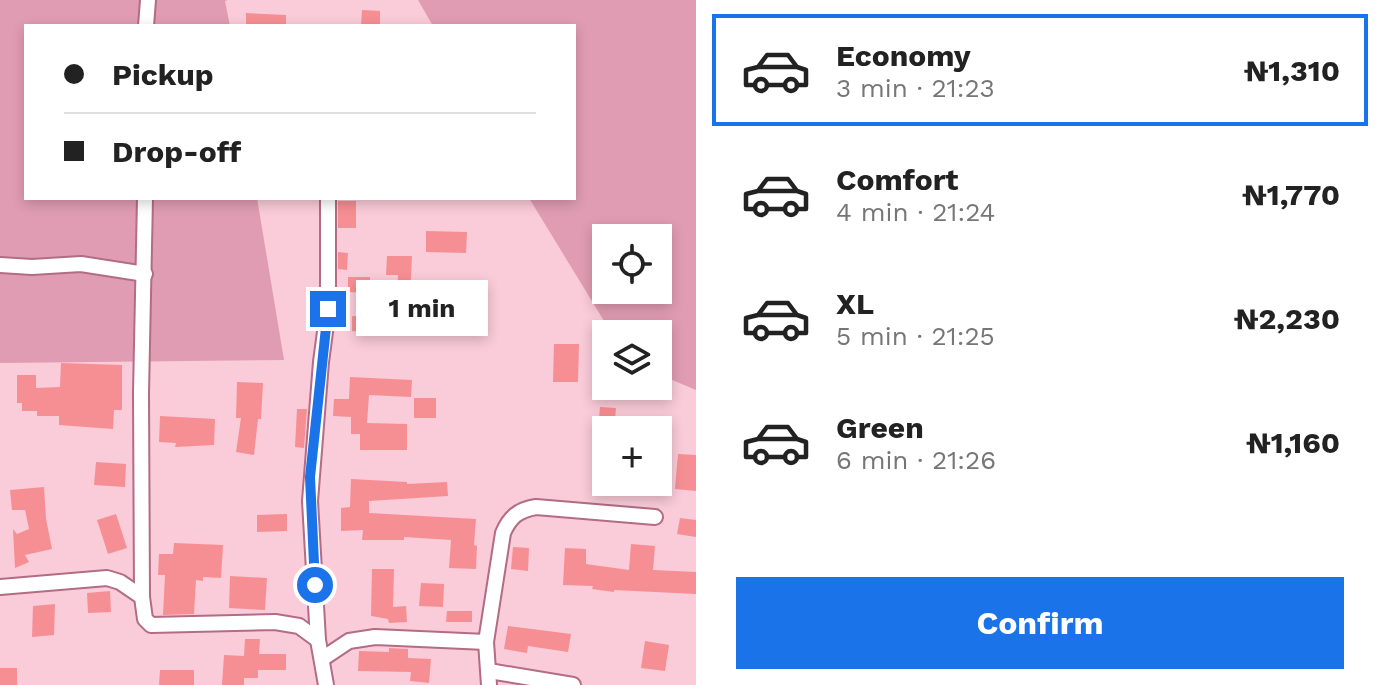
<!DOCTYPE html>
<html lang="en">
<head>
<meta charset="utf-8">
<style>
	body { margin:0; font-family:"Work Sans",sans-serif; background:#f6f6f6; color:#222; height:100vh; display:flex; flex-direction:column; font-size:30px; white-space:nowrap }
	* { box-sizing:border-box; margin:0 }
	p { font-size:26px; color:#767676 }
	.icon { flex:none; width:44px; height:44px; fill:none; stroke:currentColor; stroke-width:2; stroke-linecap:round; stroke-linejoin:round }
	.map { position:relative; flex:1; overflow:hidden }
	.sheet { display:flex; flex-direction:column; background:#fff; width:688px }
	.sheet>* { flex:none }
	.banner { position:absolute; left:24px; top:24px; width:552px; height:176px; border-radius:0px; box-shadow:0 4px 12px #0003; display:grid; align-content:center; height:176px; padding:0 40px; background:#fff }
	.controls { position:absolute; left:592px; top:224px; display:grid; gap:16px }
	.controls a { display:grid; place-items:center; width:80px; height:80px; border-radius:0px; background:#fff; box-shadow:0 4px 12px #0003; font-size:40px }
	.end { position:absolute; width:36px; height:36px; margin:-18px; border:10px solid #1a73e8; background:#fff; box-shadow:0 0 0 4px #fff }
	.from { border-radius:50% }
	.bubble { position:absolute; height:56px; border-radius:0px; background:#fff; box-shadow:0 4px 12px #0003; font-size:26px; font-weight:700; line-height:56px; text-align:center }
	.banner b { display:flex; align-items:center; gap:28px; height:76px; font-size:30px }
	.banner b+b { border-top:2px solid #e0e0e0 }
	.banner i { width:20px; height:20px; background:#222 }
	ul { padding:14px 0 0; list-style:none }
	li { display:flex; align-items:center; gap:24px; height:112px; margin:0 16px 12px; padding:0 24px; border:4px solid transparent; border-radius:0px }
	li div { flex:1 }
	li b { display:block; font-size:30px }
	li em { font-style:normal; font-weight:700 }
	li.active { border-color:#1a73e8 }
	li>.icon { width:72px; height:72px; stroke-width:1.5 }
	.primary-button { display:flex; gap:16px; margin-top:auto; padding:16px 40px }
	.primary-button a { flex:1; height:92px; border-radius:0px; background:#1a73e8; color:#fff; font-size:32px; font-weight:700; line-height:92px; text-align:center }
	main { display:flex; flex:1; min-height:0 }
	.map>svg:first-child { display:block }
	.green { fill:#e09cb3; fill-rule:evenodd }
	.building { fill:#f68f93 }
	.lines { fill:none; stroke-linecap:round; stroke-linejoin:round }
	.minor-casing { stroke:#b26c84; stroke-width:18 }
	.minor { stroke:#fff; stroke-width:14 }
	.route { stroke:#1a73e8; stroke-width:10 }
</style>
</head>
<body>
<main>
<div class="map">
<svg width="696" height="685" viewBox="0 0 696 685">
	<rect width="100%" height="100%" fill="#facbd9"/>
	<!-- green -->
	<g class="green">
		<path d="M0,0H228L225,1L230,26H26V198H257L284,360L0,363Z"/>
		<path d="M418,0H696V390L658,374V334H612L529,198H574V26H433ZM606,238H658V290H606Z"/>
	</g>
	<!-- building -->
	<g class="building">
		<path d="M362,10L380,11V26H361Z"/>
		<path d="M246,13L286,15V26H246Z"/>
		<rect x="338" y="201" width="18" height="27"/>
		<path d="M426,231L467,232L466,253L426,252Z"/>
		<path d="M338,252L348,253L347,270L338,269Z"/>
		<path d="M387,256H412L409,317L367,316L368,298L397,299L398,275H386Z"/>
		<path d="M348,277H370V293L348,292Z"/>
		<path d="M352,316L367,317L366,332L352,331Z"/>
		<path d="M554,344H579L578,382H553Z"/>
		<path d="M61,363L122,365V410H114L113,429L59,425V416H37V411H22V403H17V375H36V388L60,387Z"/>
		<path d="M350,377L412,380L411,397L369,395L367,423L407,424V450H360V434H351V417L333,416L334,399H349Z"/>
		<path d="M237,382L263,383L261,419H258L254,455L236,452L241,418H236Z"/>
		<rect x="414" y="398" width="22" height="20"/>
		<path d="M600,407L616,408L614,430H598Z"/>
		<path d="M297,409H307L304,448L295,447Z"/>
		<path d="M160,416L215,419L214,445L175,447L176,443L159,442Z"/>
		<path d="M678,454L696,455V491L675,489Z"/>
		<path d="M96,462L126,464L125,487L94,485Z"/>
		<path d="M351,479L407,482V484L447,482L448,496L369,501V513L476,519L474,545L477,546L476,569L449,568L451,540L404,537V540H362L363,530L341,531V508L350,507Z"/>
		<path d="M44,487L46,519L52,549L25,555L29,562L15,568L13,529L17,534L29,529L25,510H12L10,490Z"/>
		<path d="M116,514L127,548L108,554L97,520Z"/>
		<path d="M287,514V531L257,532V515Z"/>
		<path d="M680,518L696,520V537L677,534Z"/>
		<path d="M174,543L223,545L221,578L203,577V581L196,580L194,614L163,615L165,575H158L159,554H173Z"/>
		<path d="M631,544L655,546L653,570L696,572V594L614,590V592L592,589L593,586L563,585L565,548L586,549V564L629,570Z"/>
		<path d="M513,547L529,548L528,571L511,569Z"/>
		<path d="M372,569H394L393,607L406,606L407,622L389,623L388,619L371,616Z"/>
		<path d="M230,576L267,578L265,610L229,608Z"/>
		<path d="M421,583L444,584L443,607L419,606Z"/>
		<path d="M110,591L111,612L88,613L87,593Z"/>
		<path d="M55,604L54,635L32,637L33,606Z"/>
		<path d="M447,611H472V622H446Z"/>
		<path d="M508,626L571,634L568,652L528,646L527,653L504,649Z"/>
		<path d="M245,639H260L259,654H286V670H258V678H244V685H222L224,655L244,656Z"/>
		<path d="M645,641L669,645L665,671L641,668Z"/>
		<path d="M389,648L408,649V658L431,659L429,683L410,681L411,672L358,671L359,651L389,652Z"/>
		<rect x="0" y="668" width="17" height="17"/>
		<path d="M160,670H194V685H159Z"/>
	</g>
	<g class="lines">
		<!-- minor casing -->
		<g class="minor-casing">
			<g id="minor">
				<path d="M146,26L148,0"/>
				<path d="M0,265L32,267L81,264L145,274"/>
				<path d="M0,587L107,578L120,582L142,597L145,619L151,625L275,622L299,626L318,640"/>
				<path d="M142,597L141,393L145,198"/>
				<path d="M486,642L489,685"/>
				<path d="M322,659L349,641L375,637L486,642L503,533C510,517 518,510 536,507L655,517"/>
				<path d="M489,671L573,685"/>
				<path d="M326,685L318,640L310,501L321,362L328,309V198"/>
			</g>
		</g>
		<!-- minor -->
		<use href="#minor" class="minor"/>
	</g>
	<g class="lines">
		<!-- route -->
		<path class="route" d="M315,585L310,477L328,309"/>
	</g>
</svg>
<div class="controls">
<a><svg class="icon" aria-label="locate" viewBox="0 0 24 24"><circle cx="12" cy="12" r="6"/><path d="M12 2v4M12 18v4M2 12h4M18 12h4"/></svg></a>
<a><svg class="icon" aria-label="layers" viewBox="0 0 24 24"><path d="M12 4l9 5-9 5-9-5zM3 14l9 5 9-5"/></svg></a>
<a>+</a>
</div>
<i class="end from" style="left:315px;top:585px"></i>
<i class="end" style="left:328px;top:309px"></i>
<div class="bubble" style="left:356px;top:280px;width:132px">1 min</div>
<div class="banner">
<b><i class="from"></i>Pickup</b>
<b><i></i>Drop-off</b>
</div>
</div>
<section class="sheet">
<ul>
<li class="active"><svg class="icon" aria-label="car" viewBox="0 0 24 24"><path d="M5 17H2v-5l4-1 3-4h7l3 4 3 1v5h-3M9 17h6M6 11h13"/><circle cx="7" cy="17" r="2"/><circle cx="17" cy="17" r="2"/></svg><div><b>Economy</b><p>3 min · 21:23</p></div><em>₦1,310</em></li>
<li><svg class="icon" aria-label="car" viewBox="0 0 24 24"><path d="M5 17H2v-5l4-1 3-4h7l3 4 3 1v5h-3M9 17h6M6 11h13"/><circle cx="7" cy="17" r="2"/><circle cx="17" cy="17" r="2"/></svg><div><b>Comfort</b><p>4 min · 21:24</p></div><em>₦1,770</em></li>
<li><svg class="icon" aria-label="car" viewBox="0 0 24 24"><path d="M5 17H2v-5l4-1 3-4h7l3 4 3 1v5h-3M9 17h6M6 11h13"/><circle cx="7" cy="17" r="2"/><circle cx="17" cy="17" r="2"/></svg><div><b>XL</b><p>5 min · 21:25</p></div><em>₦2,230</em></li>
<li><svg class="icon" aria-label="car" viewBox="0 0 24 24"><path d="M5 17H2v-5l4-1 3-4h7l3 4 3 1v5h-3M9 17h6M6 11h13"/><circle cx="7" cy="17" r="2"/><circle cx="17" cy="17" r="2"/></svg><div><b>Green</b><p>6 min · 21:26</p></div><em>₦1,160</em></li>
</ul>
<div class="primary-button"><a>Confirm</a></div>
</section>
</main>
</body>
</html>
